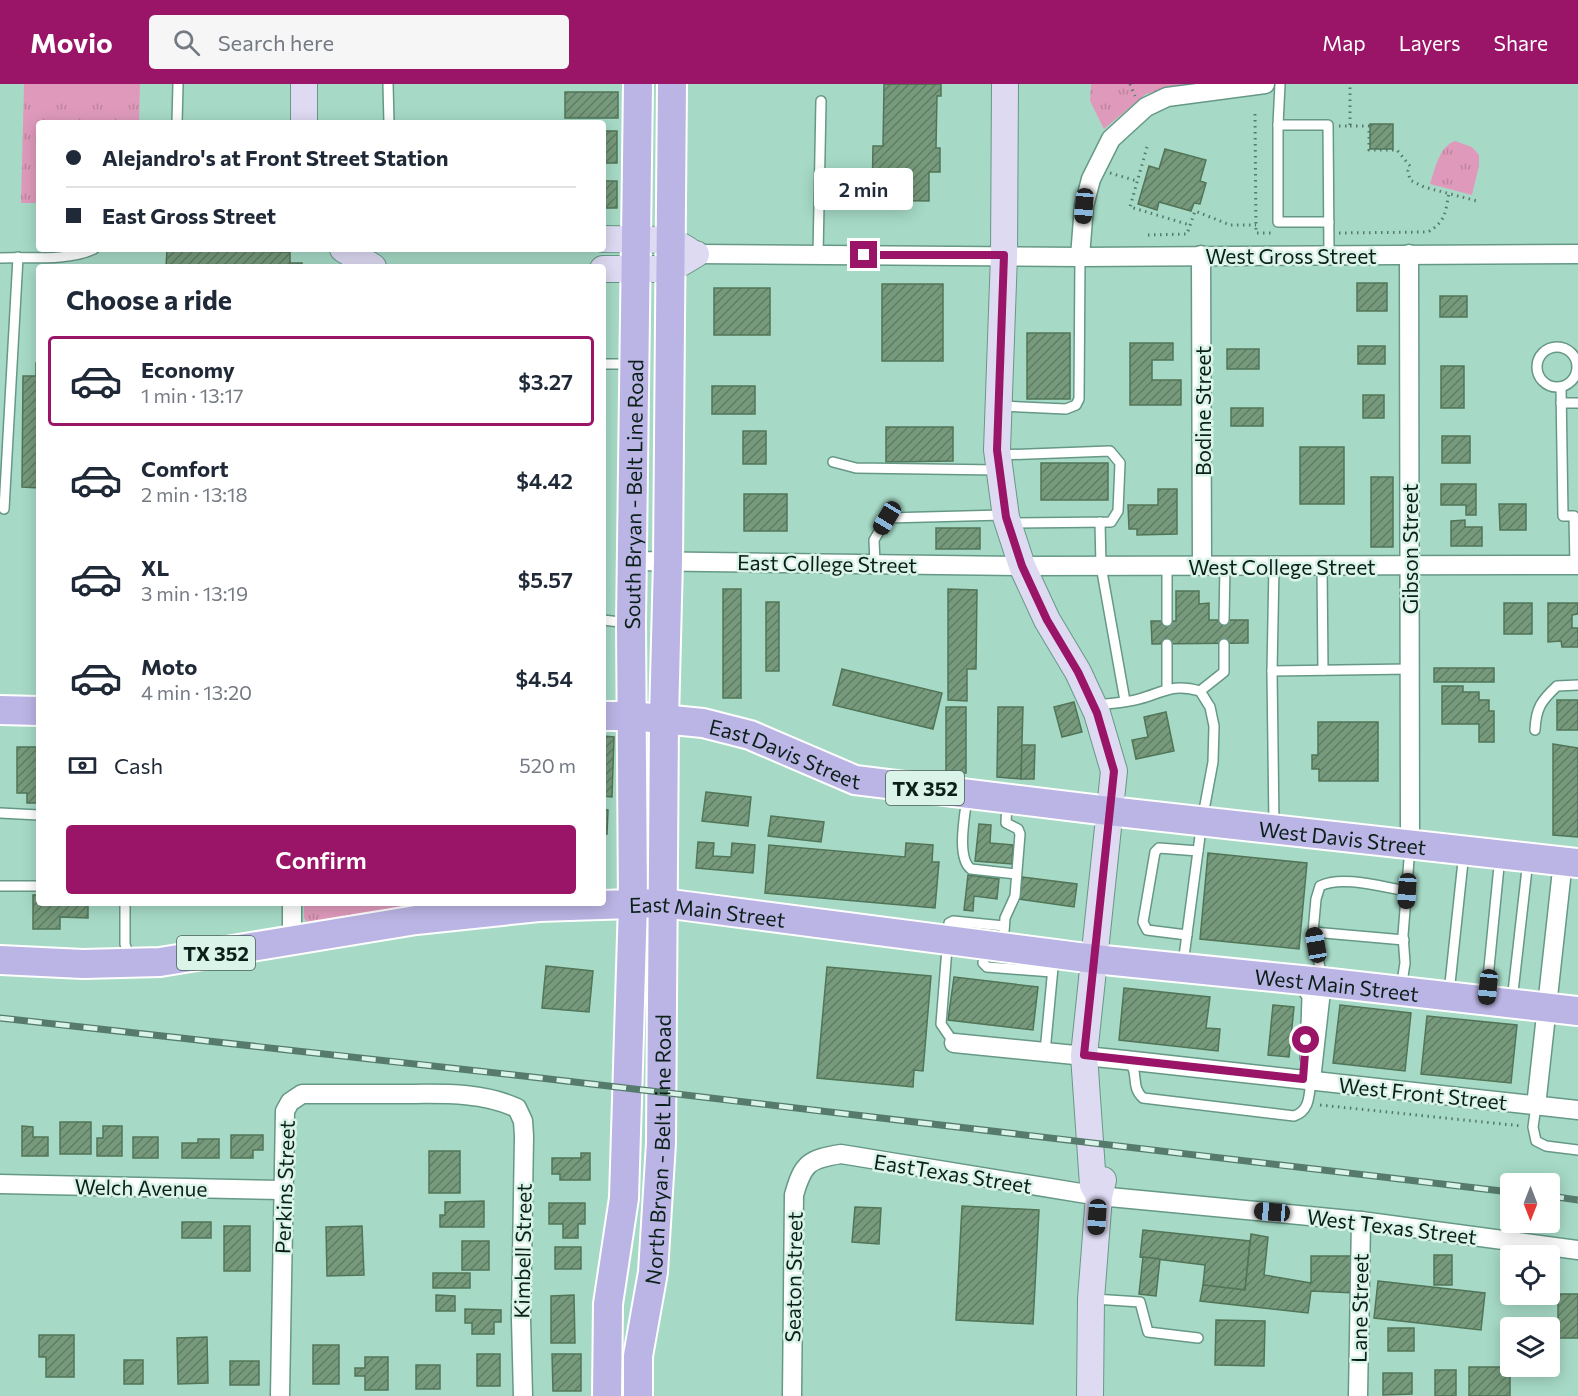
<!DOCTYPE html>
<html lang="en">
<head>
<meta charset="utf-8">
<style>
	body { margin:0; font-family:Commissioner,sans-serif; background:#f6f6f7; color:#1f2937; height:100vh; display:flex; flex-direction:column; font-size:22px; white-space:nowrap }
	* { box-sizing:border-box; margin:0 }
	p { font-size:20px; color:#747a83 }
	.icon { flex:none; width:33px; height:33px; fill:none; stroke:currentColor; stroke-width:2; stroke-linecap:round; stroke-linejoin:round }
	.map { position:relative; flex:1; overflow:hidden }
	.details { position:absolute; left:36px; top:180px; width:570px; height:642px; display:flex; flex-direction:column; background:#fff; border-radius:6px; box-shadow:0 3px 15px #0003 }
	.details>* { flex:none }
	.hud { position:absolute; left:36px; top:36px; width:570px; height:132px; border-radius:6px; box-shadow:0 3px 15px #0003; display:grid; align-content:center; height:132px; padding:0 30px; background:#fff }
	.needle { width:39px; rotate:180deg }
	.buttons { position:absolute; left:1500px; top:1089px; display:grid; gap:12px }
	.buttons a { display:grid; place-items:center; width:60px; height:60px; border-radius:6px; background:#fff; box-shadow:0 3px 15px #0003; font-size:30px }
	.end { position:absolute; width:27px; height:27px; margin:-14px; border:8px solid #9a1467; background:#fff; box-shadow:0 0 0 3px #fff }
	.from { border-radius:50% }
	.bubble { position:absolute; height:42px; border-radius:6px; background:#fff; box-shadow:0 3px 15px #0003; font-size:20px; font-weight:600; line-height:42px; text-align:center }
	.car { position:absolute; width:18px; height:36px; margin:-18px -9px; border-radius:8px; box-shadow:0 0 4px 2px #0007; background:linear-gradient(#222 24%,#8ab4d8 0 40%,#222 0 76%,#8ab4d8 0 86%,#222 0) }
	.hud b { display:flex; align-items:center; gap:21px; height:57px; font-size:22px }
	.hud b+b { border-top:2px solid #e0e1e3 }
	.hud i { width:15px; height:15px; background:#1f2937 }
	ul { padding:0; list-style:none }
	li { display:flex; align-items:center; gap:18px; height:90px; margin:0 12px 9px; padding:0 18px; border:3px solid transparent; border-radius:6px }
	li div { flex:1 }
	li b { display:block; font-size:22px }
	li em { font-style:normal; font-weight:600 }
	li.current { border-color:#9a1467 }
	li>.icon { width:54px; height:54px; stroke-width:1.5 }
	h2 { padding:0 30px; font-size:27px; line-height:72px }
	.pay { display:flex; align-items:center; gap:15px; height:66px; padding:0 30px; font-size:22px }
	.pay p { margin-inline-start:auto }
	.button { display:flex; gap:12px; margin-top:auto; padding:12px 30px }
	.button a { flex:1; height:69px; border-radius:6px; background:#9a1467; color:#fff; font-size:24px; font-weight:600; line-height:69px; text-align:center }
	header { display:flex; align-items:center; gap:36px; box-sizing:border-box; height:84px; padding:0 30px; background:#9a1467; color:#fff }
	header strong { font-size:28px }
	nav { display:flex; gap:33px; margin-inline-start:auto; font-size:21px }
	.search { width:420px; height:54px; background:#f6f6f7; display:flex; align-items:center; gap:15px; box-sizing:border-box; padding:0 21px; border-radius:6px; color:#747a83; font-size:22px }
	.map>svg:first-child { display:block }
	.park { fill:url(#park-tufts) }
	.pitch { fill:#df9abb }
	.building { fill:url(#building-hatch); stroke:#527558; stroke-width:1.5 }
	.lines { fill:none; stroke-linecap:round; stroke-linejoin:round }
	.lane-casing { stroke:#669886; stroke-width:12 }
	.street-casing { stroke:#669886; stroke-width:21 }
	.secondary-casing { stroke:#669886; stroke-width:28 }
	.primary-casing { stroke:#fff; stroke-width:32 }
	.path { stroke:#55796b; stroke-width:3; stroke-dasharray:1.5 4.5; stroke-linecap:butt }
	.lane { stroke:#fff; stroke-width:9 }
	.street { stroke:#fff; stroke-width:18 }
	.secondary { stroke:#dddaf2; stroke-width:26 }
	.primary { stroke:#bbb5e5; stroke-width:28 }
	.rail-casing { stroke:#567b6d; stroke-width:7 }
	.rail { stroke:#dbf4ea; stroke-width:4.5; stroke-dasharray:14; stroke-linecap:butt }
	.route { stroke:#9a1467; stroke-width:8 }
	.labels { text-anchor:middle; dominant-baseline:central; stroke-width:5; stroke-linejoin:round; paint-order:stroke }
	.shield { fill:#dbf4ea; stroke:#496058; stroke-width:1.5 }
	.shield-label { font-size:20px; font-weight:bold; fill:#0b2019 }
	.street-label { font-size:21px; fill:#0b2019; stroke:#dbf4ea }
</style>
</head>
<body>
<header>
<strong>Movio</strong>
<div class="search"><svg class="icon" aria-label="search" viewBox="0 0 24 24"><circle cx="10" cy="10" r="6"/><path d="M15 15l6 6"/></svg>Search here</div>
<nav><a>Map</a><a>Layers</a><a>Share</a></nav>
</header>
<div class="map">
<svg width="1578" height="1312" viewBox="0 0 1578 1312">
	<defs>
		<pattern id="park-tufts" width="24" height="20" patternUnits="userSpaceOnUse" patternTransform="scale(1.5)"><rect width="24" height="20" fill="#df9abb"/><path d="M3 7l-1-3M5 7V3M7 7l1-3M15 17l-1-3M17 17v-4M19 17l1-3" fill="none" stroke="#be84a0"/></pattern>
		<pattern id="building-hatch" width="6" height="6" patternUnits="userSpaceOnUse" patternTransform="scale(1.5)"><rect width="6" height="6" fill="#769a7b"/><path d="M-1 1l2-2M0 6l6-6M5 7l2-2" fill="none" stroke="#5f7d64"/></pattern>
	</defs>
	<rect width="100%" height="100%" fill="#a6dac6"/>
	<!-- park -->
	<g class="park">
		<path d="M24,0H140L139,39H39V119H21Z"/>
		<path d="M1091,0H1186L1146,10L1104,45L1090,17Z"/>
		<path d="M1455,57L1472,63L1479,71V82L1472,111L1430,100C1435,86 1439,62 1455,57Z"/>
		<path d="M304,819H445L308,840L304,834Z"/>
	</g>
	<!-- pitch -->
	<g class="pitch">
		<path d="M33,0H58V18L33,17Z"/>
		<path d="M67,0H92V19L67,18Z"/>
		<path d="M102,0H127L126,19H102Z"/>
		<path d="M33,49H39V104H32Z"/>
	</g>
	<!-- building -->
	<g class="building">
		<path d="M884,0H941V12H937L936,64H940V88H929V117L872,116L873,62H883Z"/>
		<rect x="565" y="8" width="53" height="26"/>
		<rect x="1370" y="40" width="23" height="25"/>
		<rect x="603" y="47" width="14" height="32"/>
		<path d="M1165,65L1206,76L1200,97L1206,99L1200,120L1194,119L1191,127L1159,118L1157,126L1138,120L1149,82L1159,85Z"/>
		<rect x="603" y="97" width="14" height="27"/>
		<path d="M167,165H248V167L290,168V179H302V183H166Z"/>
		<rect x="1357" y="199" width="30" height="28"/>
		<rect x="882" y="200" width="61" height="77"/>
		<rect x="714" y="204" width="56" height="47"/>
		<rect x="1440" y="212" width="27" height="21"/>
		<rect x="1027" y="249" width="43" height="66"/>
		<path d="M1130,259H1173V276H1152V296H1181V321H1130Z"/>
		<rect x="1358" y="262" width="27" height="18"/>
		<rect x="1227" y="265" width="32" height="20"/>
		<path d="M36,279H39V404L22,403L23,292H36Z"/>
		<rect x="1441" y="282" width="23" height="42"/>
		<rect x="712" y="302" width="43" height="28"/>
		<rect x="1363" y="311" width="21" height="23"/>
		<rect x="1231" y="324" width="32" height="18"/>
		<path d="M886,343H953V377L886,378Z"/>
		<rect x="743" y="347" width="23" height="33"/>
		<rect x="1442" y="352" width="28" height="27"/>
		<rect x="1300" y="363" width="44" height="57"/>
		<rect x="1041" y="379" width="67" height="37"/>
		<rect x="1371" y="393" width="22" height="70"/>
		<path d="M1441,400H1476V431H1466V421H1441Z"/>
		<path d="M1158,405H1177V450L1137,451V445H1129L1128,421H1158Z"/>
		<rect x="744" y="410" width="43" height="37"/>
		<path d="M1499,420H1526V446H1500Z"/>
		<path d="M1465,436V443H1482V462H1451V437Z"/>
		<rect x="936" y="444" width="44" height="21"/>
		<rect x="723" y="505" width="18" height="109"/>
		<path d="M948,505L977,506L976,585H967V617L948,616Z"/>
		<path d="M1176,507H1199V520L1209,519V536H1248V559L1152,560L1151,537H1176Z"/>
		<rect x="766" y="518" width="13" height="69"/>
		<rect x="1504" y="519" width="28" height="31"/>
		<path d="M1548,519H1578V530L1572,531V544H1578V563H1562L1561,557L1548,558Z"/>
		<rect x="1434" y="584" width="60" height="14"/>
		<path d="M842,585L942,609L933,645L833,621Z"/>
		<path d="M1442,602H1463V608H1479V616H1489V627H1494V658H1479V640H1442Z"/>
		<rect x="1557" y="616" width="21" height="30"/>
		<path d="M1074,618L1082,648L1062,653L1054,623Z"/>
		<rect x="946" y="623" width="20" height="66"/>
		<path d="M998,623H1023L1021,695L997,693Z"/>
		<path d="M1166,628L1174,667L1136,675L1132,656L1148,653L1144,633Z"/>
		<path d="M1318,638H1378V697H1319V685H1312V671H1318Z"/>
		<path d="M603,652L614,653L612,713L603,712Z"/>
		<path d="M1553,660L1578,664V753L1553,751Z"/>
		<path d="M1022,661H1035L1034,695H1021Z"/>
		<path d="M17,663H39V719H27V709H17Z"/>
		<path d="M706,708L751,713L748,742L702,737Z"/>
		<path d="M603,725L608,726L607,750L603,749Z"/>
		<path d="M771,732L824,738L821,758L768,752Z"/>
		<path d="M979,740L991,741L990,759L1013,761L1012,780L975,777Z"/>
		<path d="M698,758L714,759L713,772L731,773L732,759L755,761L753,789L696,784Z"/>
		<path d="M906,759L933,761L932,778H939L935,824L765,809L769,761L905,773Z"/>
		<path d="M1208,769L1307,779L1299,865L1200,855Z"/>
		<path d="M968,791L999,795L997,815L974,812L973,827L964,826Z"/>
		<path d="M1022,793L1077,800L1074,823L1019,815Z"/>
		<path d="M33,811H39V819H88V834L60,833V845H33Z"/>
		<path d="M546,882L593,887L589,928L542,924Z"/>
		<path d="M827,883L931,892L923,987L914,986L913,1003L817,994Z"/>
		<path d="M954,893L1038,903L1033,946L948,936Z"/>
		<path d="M1124,904L1210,913L1206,944L1220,945L1218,967L1119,956Z"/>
		<path d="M1273,921L1294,923L1289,973L1268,971Z"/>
		<path d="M1340,921L1411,929L1405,987L1333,979Z"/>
		<path d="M1427,932L1517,941L1511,999L1421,990Z"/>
		<rect x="60" y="1038" width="31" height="32"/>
		<path d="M22,1042L33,1043V1053H48V1072H22Z"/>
		<path d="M103,1042H122V1072H97V1054H103Z"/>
		<path d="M231,1051H263V1066H253V1074H231Z"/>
		<rect x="133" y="1053" width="25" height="21"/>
		<path d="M198,1055H219V1074H182V1059H198Z"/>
		<rect x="429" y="1067" width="31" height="42"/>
		<path d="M581,1069H590V1096H560V1090H552V1074H581Z"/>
		<path d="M484,1117V1143H440V1131H445V1118Z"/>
		<path d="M549,1119H585V1140H578V1154H563V1140H549Z"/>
		<path d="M962,1122L1039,1126L1033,1240L956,1236Z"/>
		<path d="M855,1123L881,1124L879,1160L852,1158Z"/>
		<rect x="182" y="1138" width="29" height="16"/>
		<rect x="224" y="1142" width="26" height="45"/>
		<path d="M362,1142L364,1191L327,1192L326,1143Z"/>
		<path d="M1143,1146L1250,1157L1245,1206L1203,1201L1205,1181L1140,1173Z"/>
		<path d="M1251,1150L1268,1153L1264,1191L1311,1199V1172H1356L1355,1209L1311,1207L1308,1229L1200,1217L1203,1201L1245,1206Z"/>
		<rect x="462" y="1157" width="27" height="29"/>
		<rect x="555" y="1163" width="26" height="22"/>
		<rect x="1434" y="1171" width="18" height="30"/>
		<path d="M1143,1173L1160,1175L1156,1212L1139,1210Z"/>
		<rect x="433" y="1189" width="37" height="15"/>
		<path d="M1378,1197L1485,1209L1481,1246L1374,1234Z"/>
		<rect x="1558" y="1210" width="20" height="44"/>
		<path d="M436,1211L455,1212V1227H436Z"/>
		<path d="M574,1211L575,1259H551V1212Z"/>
		<path d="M465,1225L501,1226V1238H494V1250H472V1239H465Z"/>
		<path d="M1216,1236L1265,1237L1264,1282L1215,1281Z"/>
		<rect x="1388" y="1244" width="26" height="23"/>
		<path d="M39,1251H74V1293H46V1273H39Z"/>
		<path d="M207,1253L208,1299L178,1300L177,1254Z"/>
		<rect x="313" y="1261" width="26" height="39"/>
		<rect x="477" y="1270" width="23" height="32"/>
		<path d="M552,1270H581V1307H553Z"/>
		<path d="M365,1273H388V1306H365V1292H355V1284H365Z"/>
		<rect x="124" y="1276" width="19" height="24"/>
		<rect x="230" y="1277" width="29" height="24"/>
		<rect x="416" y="1281" width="24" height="24"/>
		<rect x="1469" y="1283" width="41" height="29"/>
		<rect x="1435" y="1286" width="21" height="26"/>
		<path d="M1383,1289H1412V1310L1383,1311Z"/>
	</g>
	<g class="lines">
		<!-- lane casing -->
		<g class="lane-casing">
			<g id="lane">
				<path d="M388,0L389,39"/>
				<path d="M1280,0L1278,41H1328L1329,170"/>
				<path d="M177,39L178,0"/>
				<path d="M1278,41V138H1329"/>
				<path d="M818,171L821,17"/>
				<path d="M0,174C27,173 70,177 94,165"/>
				<circle cx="1557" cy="283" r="20"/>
				<path d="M603,280H631"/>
				<path d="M1561,303L1563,432H1574L1575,481"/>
				<path d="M1561,319H1578"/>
				<path d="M1000,322L1066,325L1076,321L1079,315L1080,173"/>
				<path d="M999,371L1110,367L1120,379L1118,427L1111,438L1010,439"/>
				<path d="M833,378L856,384L998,386"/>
				<path d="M4,425L18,173"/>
				<path d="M1100,438L1101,482L1125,617"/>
				<path d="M875,480L874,456L887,434L1003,431"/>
				<path d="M1167,482V537"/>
				<path d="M1274,482L1272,587L1274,741"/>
				<path d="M1322,482L1323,586"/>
				<path d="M603,536L628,539"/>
				<path d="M1224,536L1225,482"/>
				<path d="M1167,560V605"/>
				<path d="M1272,587L1410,585"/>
				<path d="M1200,607L1224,588V560"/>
				<path d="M1096,621C1110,619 1126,619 1139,615C1164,608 1173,599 1200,607L1210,623L1214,642L1213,678L1202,737L1183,880"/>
				<path d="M1535,646C1536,624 1541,617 1557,602L1578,601"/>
				<path d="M967,713C965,731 956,774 971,785L1016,790"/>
				<path d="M0,729L39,731"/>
				<path d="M0,802H39"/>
				<path d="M125,819V860L130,876"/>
				<path d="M1313,848L1316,815L1320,802C1342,791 1382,803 1407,807"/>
				<path d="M1187,851L1147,846L1143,838L1155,768L1159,764L1198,767"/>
				<path d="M1003,861L1005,834L1015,812L1020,750L1018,745L1006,739L1007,717"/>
				<path d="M985,865L983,879L987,883L1052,888"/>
				<path d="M1322,894L1313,848L1404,856"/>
				<path d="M1300,903L1307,913L1305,974"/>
				<path d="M1401,905L1405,879L1403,851L1410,763"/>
				<path d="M1449,909L1464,768"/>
				<path d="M1486,914L1500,772"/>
				<path d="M1512,917L1528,776"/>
				<path d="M954,959L941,940L949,839L953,837L1004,842"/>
				<path d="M1045,968L1054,873"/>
				<path d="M1127,977C1141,988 1129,1001 1143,1014L1294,1032C1310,1027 1309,1011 1311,996"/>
				<path d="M1536,1022L1533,1043L1536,1057L1546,1062L1578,1066"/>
				<path d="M1094,1215L1140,1218L1148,1248L1198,1254"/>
			</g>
		</g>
		<!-- street casing -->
		<g class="street-casing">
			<g id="street">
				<path d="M696,170L1080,173L1578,170"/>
				<path d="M1409,170L1410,759"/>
				<path d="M1201,171L1202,482"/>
				<path d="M1080,173L1084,122L1091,95L1111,55L1146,23L1167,13L1265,0"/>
				<path d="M632,477L1022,482L1578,481"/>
				<path d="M292,857V819"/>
				<path d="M954,959L1125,976L1578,1026"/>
				<path d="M1311,996L1322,898"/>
				<path d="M1536,1022L1563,777"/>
				<path d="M0,1100L282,1106"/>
				<path d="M280,1312L285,1027L290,1018L302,1010C335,1010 367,1010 399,1010C438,1010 480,1007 517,1024L523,1037L524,1052L521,1235L523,1312"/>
				<path d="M792,1312L794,1111C803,1079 809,1075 841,1070L1099,1112L1361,1137L1578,1166"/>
				<path d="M1358,1312L1361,1137"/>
			</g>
		</g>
		<!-- secondary casing -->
		<g class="secondary-casing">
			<g id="secondary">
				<path d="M1005,0L1004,171L997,366L1006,433L1022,482L1047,536L1078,588L1097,629L1114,687L1084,971L1093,1101L1099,1112"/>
				<path d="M304,39V0"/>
				<path d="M603,155L671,156L688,166"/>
				<path d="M343,165L373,183"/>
				<path d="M603,185H671L696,170"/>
				<path d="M1090,1312L1091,1215L1099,1112L1103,1096"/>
			</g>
		</g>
		<!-- primary casing -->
		<g class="primary-casing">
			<g id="primary">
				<path d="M0,626L39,627"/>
				<path id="s1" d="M603,632H631L703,639L750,651L855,696L1109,727L1578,779"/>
				<path id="s2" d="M0,876L83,880L160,878L416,836L539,823L663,819L1094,875L1322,898L1578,927"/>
				<path id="s3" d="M607,1312L608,1220L624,1114L633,819L631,540L638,0"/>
				<path id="s4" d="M638,1312V1272L653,1188L661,1059L664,635L668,477L672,0"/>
			</g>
		</g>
		<!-- path -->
		<g class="path">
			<path d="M1130,0L1135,12"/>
			<path d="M1255,30L1256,149H1272"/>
			<path d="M1339,42H1350V0"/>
			<path d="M1350,42H1369V66H1397L1410,82L1408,87L1410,96L1424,103L1477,117"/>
			<path d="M1147,63L1130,123L1190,141"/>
			<path d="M1110,89L1137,97"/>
			<path d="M1339,149L1428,148C1446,137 1445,129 1449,109"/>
			<path d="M1148,151L1187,150L1195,127L1230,141H1256"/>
			<path d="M1320,1021L1522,1042"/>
		</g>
		<!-- lane -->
		<use href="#lane" class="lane"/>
		<!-- street -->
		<use href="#street" class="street"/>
		<!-- secondary -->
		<use href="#secondary" class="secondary"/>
		<!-- primary -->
		<use href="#primary" class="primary"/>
		<!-- rail casing -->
		<g class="rail-casing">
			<g id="rail">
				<path d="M0,934L532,993L1510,1108"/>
				<path d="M1550,1112L1578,1116"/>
			</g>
		</g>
		<!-- rail -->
		<use href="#rail" class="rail"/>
	</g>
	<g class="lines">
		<!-- route -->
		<path class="route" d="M864,171H1004L997,366L1006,433L1022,482L1047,536L1078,588L1097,629L1114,687L1084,971L1303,995L1306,956"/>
	</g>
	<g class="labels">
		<!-- shield labels -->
		<g class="shield">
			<rect x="886" y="687" width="78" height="34" rx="4.5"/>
			<rect x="177" y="852" width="78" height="34" rx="4.5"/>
		</g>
		<g class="shield-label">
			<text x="925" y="704">TX 352</text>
			<text x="216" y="869">TX 352</text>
		</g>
		<!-- street labels -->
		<g class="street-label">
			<text x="1291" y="171">West Gross Street</text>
			<text transform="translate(1202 327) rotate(-90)">Bodine Street</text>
			<text stroke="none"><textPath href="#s3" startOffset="903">South Bryan - Belt Line Road</textPath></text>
			<text transform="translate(1409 465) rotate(-90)">Gibson Street</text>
			<text transform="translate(827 479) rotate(1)">East College Street</text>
			<text x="1282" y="482">West College Street</text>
			<text stroke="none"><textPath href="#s1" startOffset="188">East Davis Street</textPath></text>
			<text stroke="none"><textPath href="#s1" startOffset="754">West Davis Street</textPath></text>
			<text stroke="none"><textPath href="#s2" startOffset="712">East Main Street</textPath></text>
			<text stroke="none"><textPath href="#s2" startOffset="1346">West Main Street</textPath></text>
			<text transform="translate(1423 1009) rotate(6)">West Front Street</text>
			<text stroke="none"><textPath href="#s4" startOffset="248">North Bryan - Belt Line Road</textPath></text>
			<text transform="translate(953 1089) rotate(9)">EastTexas Street</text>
			<text transform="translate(141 1103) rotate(1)">Welch Avenue</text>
			<text transform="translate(284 1103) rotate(-88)">Perkins Street</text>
			<text transform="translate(1392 1142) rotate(7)">West Texas Street</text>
			<text transform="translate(522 1167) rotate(-89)">Kimbell Street</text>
			<text transform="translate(793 1193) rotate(-89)">Seaton Street</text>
			<text transform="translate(1359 1224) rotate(-89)">Lane Street</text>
		</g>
	</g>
</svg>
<div class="buttons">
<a><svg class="needle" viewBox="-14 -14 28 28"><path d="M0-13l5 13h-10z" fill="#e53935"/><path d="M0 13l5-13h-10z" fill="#747a83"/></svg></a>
<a><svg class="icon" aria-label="locate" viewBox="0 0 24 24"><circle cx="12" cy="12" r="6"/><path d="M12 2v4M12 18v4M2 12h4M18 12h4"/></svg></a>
<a><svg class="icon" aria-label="layers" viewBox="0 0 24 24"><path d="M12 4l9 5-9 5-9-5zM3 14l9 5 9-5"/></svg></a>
</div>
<i class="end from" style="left:1306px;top:956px"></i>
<i class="end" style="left:864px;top:171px"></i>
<div class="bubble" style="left:814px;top:84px;width:99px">2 min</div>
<i class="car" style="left:1084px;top:122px;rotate:185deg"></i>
<i class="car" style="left:887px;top:434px;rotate:211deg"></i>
<i class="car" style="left:1407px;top:807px;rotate:184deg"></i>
<i class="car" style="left:1316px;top:861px;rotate:350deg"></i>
<i class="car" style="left:1488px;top:903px;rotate:186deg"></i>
<i class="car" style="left:1272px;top:1128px;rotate:275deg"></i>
<i class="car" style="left:1097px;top:1133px;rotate:184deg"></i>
<div class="hud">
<b><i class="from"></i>Alejandro's at Front Street Station</b>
<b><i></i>East Gross Street</b>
</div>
<section class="details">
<h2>Choose a ride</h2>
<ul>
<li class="current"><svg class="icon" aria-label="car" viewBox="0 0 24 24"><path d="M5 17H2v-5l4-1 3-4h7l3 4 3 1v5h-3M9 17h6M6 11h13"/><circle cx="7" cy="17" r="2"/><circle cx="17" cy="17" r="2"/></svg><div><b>Economy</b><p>1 min · 13:17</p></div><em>$3.27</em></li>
<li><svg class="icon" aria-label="car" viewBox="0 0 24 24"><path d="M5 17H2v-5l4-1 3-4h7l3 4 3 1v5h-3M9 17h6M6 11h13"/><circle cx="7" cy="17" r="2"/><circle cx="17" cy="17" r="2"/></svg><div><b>Comfort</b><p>2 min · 13:18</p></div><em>$4.42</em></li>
<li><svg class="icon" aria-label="car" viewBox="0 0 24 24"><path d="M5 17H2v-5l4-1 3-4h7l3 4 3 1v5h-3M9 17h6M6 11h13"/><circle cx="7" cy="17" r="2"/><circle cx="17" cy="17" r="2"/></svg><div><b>XL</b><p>3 min · 13:19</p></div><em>$5.57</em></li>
<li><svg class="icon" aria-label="car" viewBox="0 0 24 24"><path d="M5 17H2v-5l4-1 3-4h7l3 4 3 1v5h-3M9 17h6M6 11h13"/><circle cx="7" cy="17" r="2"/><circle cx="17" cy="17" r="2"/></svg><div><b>Moto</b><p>4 min · 13:20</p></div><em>$4.54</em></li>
</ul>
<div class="pay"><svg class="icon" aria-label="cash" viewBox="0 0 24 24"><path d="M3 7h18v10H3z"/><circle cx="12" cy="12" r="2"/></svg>Cash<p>520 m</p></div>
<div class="button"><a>Confirm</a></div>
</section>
</div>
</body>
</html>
